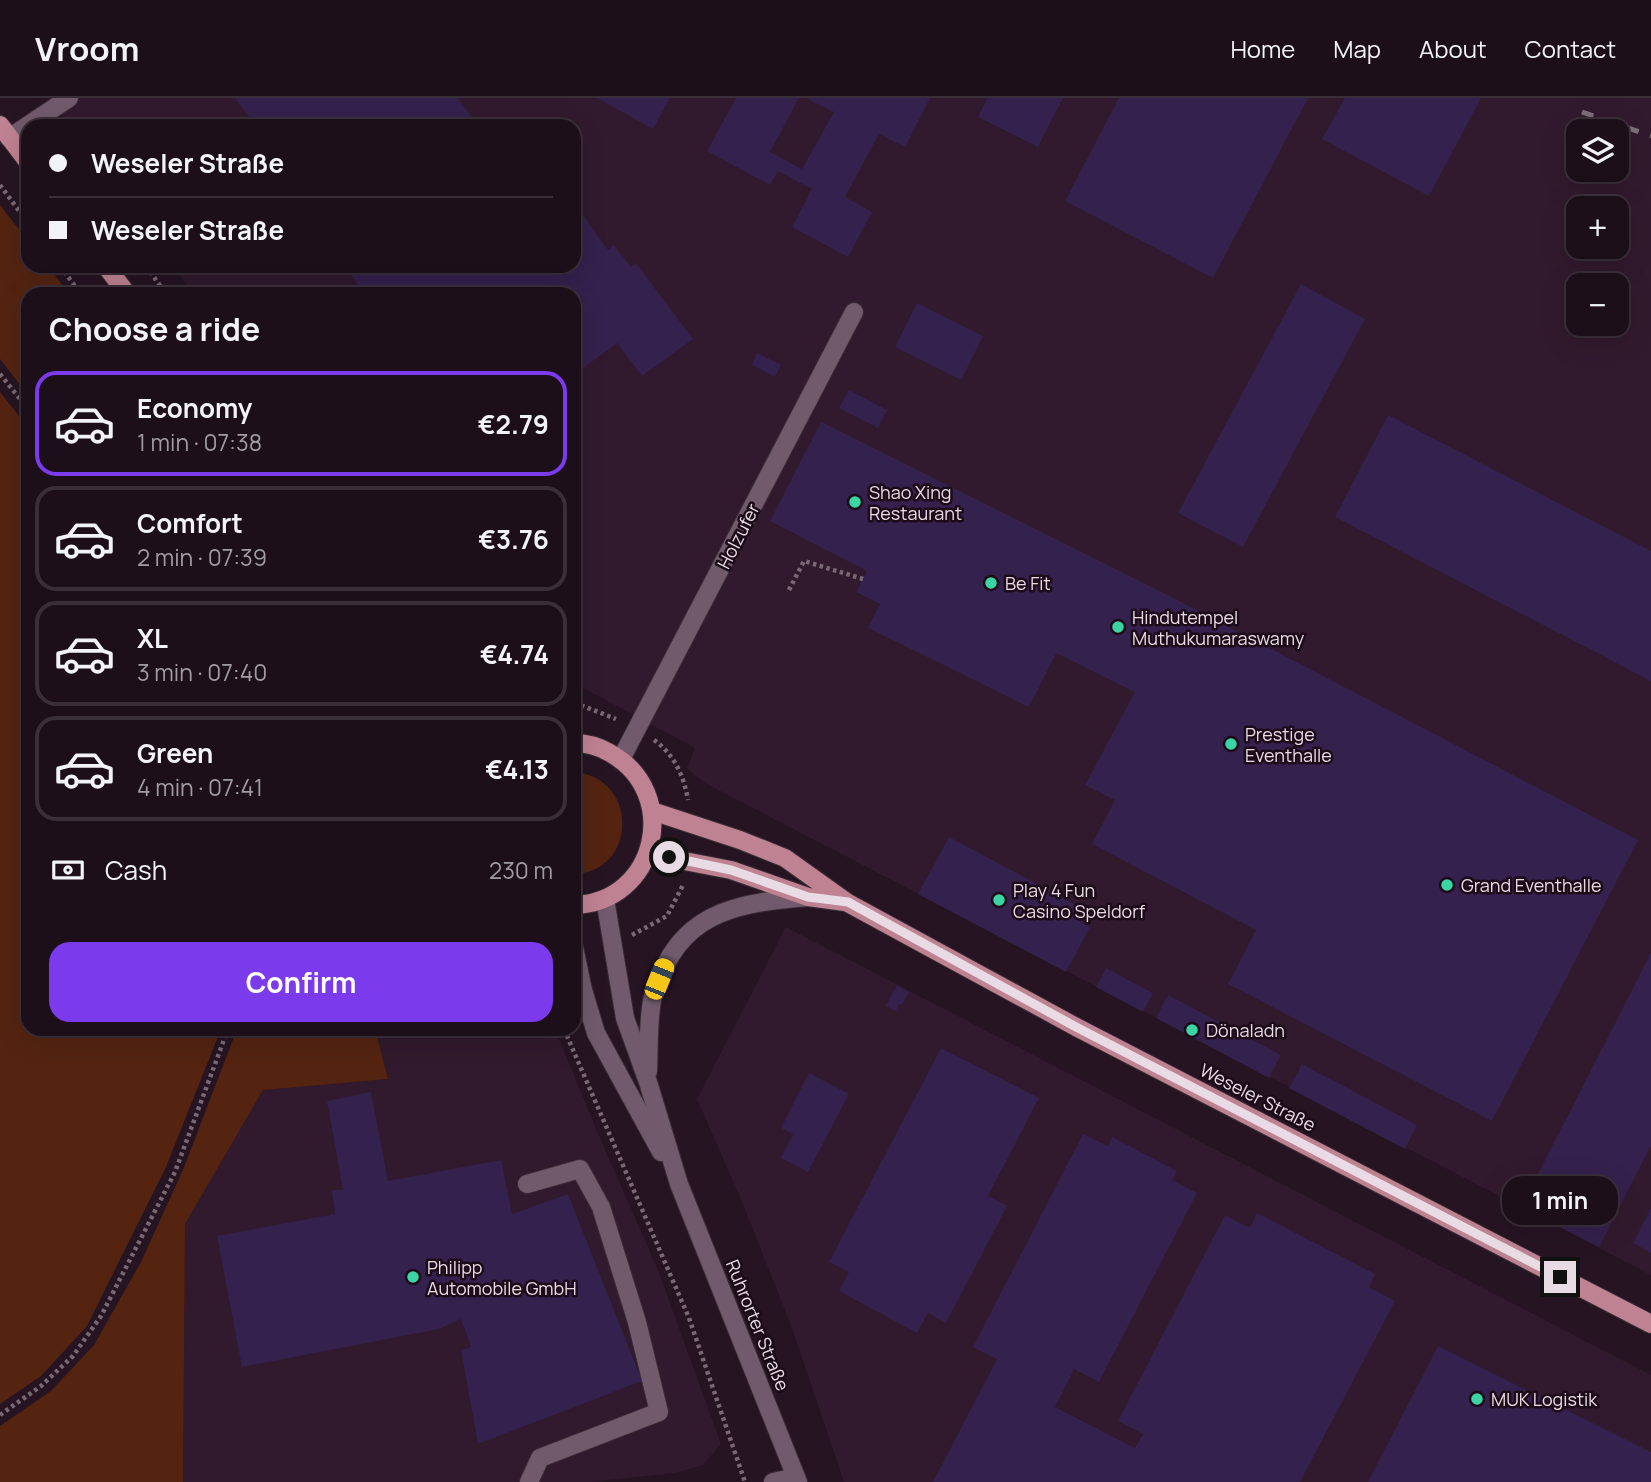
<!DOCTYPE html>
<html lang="en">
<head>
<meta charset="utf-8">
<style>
	body { margin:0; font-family:Manrope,sans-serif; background:#291d27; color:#f1f3f6; height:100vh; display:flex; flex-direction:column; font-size:26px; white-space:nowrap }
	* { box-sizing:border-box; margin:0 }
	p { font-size:23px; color:#a09ca2 }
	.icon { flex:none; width:38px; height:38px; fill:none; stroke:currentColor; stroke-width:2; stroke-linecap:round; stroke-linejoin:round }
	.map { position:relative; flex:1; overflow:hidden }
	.sheet { position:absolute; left:21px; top:189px; width:560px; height:749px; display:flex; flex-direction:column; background:#1c0f1a; border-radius:21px; box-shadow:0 7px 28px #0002,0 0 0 2px #3a2f39 }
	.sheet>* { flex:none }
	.banner { position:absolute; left:21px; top:21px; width:560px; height:154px; border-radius:21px; box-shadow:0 7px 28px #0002,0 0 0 2px #3a2f39; display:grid; align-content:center; height:154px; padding:0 28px; background:#1c0f1a }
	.controls { position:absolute; left:1566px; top:21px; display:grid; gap:14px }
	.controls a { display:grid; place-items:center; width:63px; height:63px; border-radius:14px; background:#1c0f1a; box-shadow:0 7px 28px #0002,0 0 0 2px #3a2f39; font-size:35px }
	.end { position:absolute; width:32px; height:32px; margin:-16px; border:9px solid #e8dbe4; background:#111; box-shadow:0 0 0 4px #111 }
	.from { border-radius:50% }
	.bubble { position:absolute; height:49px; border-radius:21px; background:#1c0f1a; box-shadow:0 7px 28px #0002,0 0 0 2px #3a2f39; font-size:23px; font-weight:700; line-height:49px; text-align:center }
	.car { position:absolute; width:21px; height:42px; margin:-21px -10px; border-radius:9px; box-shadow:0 0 5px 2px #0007; background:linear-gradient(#f5c518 24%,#345 0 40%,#f5c518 0 76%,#345 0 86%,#f5c518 0) }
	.banner b { display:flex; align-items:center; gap:24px; height:66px; font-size:26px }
	.banner b+b { border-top:2px solid #3a2f39 }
	.banner i { width:18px; height:18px; background:#f1f3f6 }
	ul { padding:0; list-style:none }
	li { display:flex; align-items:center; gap:21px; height:105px; margin:0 14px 10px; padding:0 14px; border:4px solid #3a2f39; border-radius:21px }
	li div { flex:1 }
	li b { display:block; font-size:26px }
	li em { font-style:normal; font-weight:700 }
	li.current { border-color:#7c3aed }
	li>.icon { width:63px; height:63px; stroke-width:1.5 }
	h2 { padding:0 28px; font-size:32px; line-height:84px }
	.pay { display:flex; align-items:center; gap:18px; height:77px; padding:0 28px; font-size:26px }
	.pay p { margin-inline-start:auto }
	.button { display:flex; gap:14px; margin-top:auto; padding:14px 28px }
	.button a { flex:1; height:80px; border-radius:21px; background:#7c3aed; color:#fff; font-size:28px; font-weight:700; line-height:80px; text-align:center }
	header { display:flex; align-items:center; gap:42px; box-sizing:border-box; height:98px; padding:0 35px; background:#1c0f1a; border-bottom:2px solid #3a2f39 }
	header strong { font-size:33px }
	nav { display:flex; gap:38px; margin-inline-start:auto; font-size:24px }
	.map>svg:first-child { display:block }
	.built { fill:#311a2d; fill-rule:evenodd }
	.green { fill:#542411 }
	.building { fill:#34214d }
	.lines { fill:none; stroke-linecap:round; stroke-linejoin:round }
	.minor-casing { stroke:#3a2d36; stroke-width:20 }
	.major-casing { stroke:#3a2d36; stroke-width:20 }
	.path { stroke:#786874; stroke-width:4.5; stroke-dasharray:3.5 3.5; stroke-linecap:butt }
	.minor { stroke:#705a6b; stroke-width:18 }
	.major { stroke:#bf8292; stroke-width:18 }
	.rail { stroke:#7e6e7a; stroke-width:5; stroke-dasharray:12 12; stroke-linecap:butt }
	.route { stroke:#e8dbe4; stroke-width:9 }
	.poi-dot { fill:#3ad4a5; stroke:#1c0b18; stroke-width:2.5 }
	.labels { text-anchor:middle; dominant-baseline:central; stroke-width:5; stroke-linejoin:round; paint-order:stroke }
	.poi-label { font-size:18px; fill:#e8dbe4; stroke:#1c0b18; text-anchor:start }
	.street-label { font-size:18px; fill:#e8dbe4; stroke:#1c0b18 }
</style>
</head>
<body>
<header>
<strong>Vroom</strong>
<nav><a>Home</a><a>Map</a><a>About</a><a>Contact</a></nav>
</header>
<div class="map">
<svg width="1651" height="1384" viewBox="0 0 1651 1384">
	<rect width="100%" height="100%" fill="#261422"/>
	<!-- built -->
	<g class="built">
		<path d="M48,0H1651V1177L705,685L687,671L695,650L574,585V196H194L173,168H574V28H69ZM1578,33H1617V72H1578ZM1578,110H1617V149H1578ZM1578,187H1617V226H1578Z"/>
		<path d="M786,829L1651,1277V1384H844L793,1233L743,1106L697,1001Z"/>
		<path d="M375,931H555L600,1040L658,1172L721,1346L703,1367L675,1375L591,1384H183L185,1126L263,992L388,981Z"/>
	</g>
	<!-- green -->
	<g class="green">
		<path d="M0,107L28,143V168H48L69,196H28V297L0,261Z"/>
		<path d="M0,294L28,329V931H221L166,1069L87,1228L41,1278L0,1306Z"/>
		<path d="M574,674C640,680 637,774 574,776Z"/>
		<path d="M237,931H375L388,981L263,992L185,1126L183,1384H0V1328L51,1293L94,1247L141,1164L183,1072Z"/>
	</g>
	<!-- building -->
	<g class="building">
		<path d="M235,0H458L478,28H256Z"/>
		<path d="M597,0H670L653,31Z"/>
		<path d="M736,0H799L770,54L802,71L834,14L806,0H930L905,49L879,36L845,99L872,114L848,159L792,129L812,91L778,73L770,87L707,53Z"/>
		<path d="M987,0H1063L1038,49L978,19Z"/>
		<path d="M1119,0H1308L1213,180L1065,103Z"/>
		<path d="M1345,0H1481L1429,98L1322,41Z"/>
		<path d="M577,109L608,152L614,147L631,169L636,165L693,241L642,278L617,245L574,277V196H365L345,168H574V111Z"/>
		<path d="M1301,186L1365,221L1243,449L1178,415Z"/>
		<path d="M917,205L983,238L961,282L895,249Z"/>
		<path d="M757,255L781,267L775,279L752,267Z"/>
		<path d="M849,292L887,312L878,330L839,310Z"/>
		<path d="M1388,317L1651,453V583L1335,419Z"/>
		<path d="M821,324L1181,504L1638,742L1492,1023L1228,886L1256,832L1092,746L1115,702L1085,687L1135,594L1056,555L1029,609L868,530L880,506L856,494L867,473L770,423Z"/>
		<path d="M949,739L1080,809L1074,820L1090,829L1066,874L918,796Z"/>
		<path d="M1651,855V1048L1599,1149L1521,1109Z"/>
		<path d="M1106,870L1153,895L1143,914L1096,889Z"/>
		<path d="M897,887L909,894L902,907L899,906L896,913L886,908Z"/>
		<path d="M1168,897L1281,957L1269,980L1156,920Z"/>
		<path d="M941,950L1039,1000L988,1098L1007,1108L946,1225L928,1215L917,1235L839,1193L849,1174L829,1164Z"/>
		<path d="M1302,966L1417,1027L1405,1051L1289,990Z"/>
		<path d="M809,975L849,996L808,1074L781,1060L793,1036L781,1030Z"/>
		<path d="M371,994L388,1083L501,1062L512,1116L568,1096L642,1283L478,1346L461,1252L471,1249L461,1221L439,1231L242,1269L217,1138L335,1116L332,1092H343L327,1003Z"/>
		<path d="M1083,1036L1108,1048L1112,1039L1177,1073L1172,1082L1197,1095L1099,1284L1074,1271L1055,1309L1135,1350L1143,1336L1118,1323L1225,1117L1250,1130L1257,1115L1375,1176L1369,1189L1395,1203L1300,1384H933L997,1261L973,1249Z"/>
		<path d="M1651,1110V1155L1633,1145Z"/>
		<path d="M1438,1248L1651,1354V1384H1368Z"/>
	</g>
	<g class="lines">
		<!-- minor casing -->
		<g class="minor-casing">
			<g id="minor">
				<path d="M9,40L69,0"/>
				<path d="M621,661L854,214"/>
				<path d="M605,801L625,920L648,984L679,1086L798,1384"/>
				<path d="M574,849L583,892L596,935L661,1054"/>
				<path d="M648,973C649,950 648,925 652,903C653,894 658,885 661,877C687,811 746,804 808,799"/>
				<path d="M527,1086L580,1071L601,1109L637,1224L659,1314L540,1360L529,1384"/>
				<path d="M773,1384L796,1379"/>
			</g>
		</g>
		<!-- major casing -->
		<g class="major-casing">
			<g id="major">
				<path d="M0,27L28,64"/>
				<path d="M106,168L127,196"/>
				<path d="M574,645C586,645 600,649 610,655C682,695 657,805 574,807"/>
				<path d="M652,713L740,742L785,760L848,805L1078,930L1651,1226"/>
				<path d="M648,756L731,772L808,799L845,804"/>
			</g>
		</g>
		<!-- path -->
		<g class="path">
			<path d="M0,87L28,125"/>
			<path d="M60,168L81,196"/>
			<path d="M146,168L166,196"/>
			<path d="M0,276L28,311"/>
			<path d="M789,492L804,463L863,481"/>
			<path d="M574,607L583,608L616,621"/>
			<path d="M654,642C674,656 684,678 688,702"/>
			<path d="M632,837L667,818L683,787"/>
			<path d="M564,931L689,1220L745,1384"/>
			<path d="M0,1317L41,1288L73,1258L101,1218L175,1074L228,931"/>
		</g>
		<!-- minor -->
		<use href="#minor" class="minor"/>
		<!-- major -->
		<use href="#major" class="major"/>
		<!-- rail -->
		<path class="rail" d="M1582,14L1651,38"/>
	</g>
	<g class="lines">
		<!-- route -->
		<path class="route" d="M669,759L731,772L808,799L848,804L1078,930L1560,1179"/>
	</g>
	<!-- markers -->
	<g class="poi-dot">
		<circle cx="855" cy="404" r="7"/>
		<circle cx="991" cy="485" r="7"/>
		<circle cx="1118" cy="529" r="7"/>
		<circle cx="1231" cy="646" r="7"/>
		<circle cx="1447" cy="787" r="7"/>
		<circle cx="999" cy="802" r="7"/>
		<circle cx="1192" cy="932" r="7"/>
		<circle cx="413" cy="1179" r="7"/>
		<circle cx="1477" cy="1301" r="7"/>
	</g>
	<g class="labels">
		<!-- poi labels -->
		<g class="poi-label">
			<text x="869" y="394">Shao Xing<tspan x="869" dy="21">Restaurant</tspan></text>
			<text x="1005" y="485">Be Fit</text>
			<text x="1132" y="519">Hindutempel<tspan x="1132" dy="21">Muthukumaraswamy</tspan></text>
			<text x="1245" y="636">Prestige<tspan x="1245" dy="21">Eventhalle</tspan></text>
			<text x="1461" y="787">Grand Eventhalle</text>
			<text x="1013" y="792">Play 4 Fun<tspan x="1013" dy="21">Casino Speldorf</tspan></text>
			<text x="1206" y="932">Dönaladn</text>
			<text x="427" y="1169">Philipp<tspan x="427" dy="21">Automobile GmbH</tspan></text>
			<text x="1491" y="1301">MUK Logistik</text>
		</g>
		<!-- street labels -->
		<g class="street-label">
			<text transform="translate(738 438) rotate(-63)">Holzufer</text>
			<text transform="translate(1258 999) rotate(27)">Weseler Straße</text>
			<text transform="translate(758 1227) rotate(68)">Ruhrorter Straße</text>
		</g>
	</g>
</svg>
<div class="controls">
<a><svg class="icon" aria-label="layers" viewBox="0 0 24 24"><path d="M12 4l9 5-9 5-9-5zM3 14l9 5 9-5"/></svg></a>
<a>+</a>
<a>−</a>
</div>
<i class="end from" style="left:669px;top:759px"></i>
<i class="end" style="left:1560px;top:1179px"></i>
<div class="bubble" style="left:1502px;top:1078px;width:116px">1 min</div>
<i class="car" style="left:659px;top:881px;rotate:22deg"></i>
<div class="banner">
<b><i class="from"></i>Weseler Straße</b>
<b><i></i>Weseler Straße</b>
</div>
<section class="sheet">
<h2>Choose a ride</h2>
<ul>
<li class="current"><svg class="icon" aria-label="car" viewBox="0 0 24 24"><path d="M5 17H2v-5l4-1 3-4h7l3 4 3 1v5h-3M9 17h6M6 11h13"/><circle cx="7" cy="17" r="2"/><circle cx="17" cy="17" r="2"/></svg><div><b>Economy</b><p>1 min · 07:38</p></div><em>€2.79</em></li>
<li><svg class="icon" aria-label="car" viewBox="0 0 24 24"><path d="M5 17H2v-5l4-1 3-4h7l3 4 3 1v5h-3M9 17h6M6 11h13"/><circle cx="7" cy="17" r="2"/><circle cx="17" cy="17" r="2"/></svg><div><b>Comfort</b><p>2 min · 07:39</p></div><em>€3.76</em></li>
<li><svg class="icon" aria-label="car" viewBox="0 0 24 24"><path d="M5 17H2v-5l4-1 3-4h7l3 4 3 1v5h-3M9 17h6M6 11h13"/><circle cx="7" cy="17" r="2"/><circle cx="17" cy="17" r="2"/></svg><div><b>XL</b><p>3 min · 07:40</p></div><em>€4.74</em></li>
<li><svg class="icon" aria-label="car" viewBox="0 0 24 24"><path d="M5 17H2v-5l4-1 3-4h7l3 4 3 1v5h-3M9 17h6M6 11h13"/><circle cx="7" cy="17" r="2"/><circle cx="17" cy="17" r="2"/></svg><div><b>Green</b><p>4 min · 07:41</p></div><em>€4.13</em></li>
</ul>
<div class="pay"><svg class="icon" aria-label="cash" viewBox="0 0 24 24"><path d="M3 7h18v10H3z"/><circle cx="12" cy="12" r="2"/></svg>Cash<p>230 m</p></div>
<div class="button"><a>Confirm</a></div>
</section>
</div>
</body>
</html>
